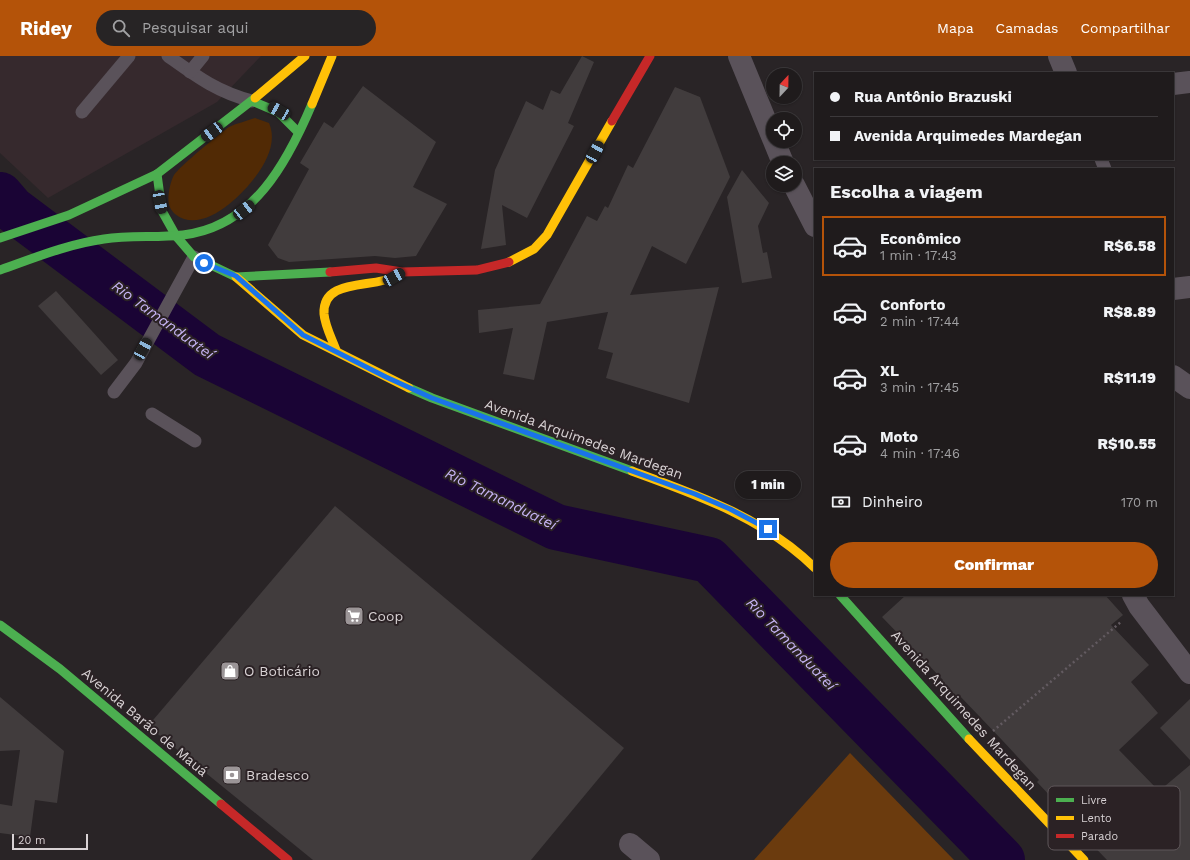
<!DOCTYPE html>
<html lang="pt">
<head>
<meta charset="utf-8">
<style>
	body { margin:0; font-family:"Work Sans",sans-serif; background:#272425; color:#f1f3f6; height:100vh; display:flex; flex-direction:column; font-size:15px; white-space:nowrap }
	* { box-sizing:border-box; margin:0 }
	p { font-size:13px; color:#a1a1a3 }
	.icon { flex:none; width:22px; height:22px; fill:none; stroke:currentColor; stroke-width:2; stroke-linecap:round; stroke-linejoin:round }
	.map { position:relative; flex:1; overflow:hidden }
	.sheet { position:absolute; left:814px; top:112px; width:360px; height:428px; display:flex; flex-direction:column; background:#1f1b1c; border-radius:0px; box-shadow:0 1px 3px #0004,0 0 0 1px #3c393b }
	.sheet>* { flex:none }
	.hud { position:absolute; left:814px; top:16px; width:360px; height:88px; border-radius:0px; box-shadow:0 1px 3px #0004,0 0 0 1px #3c393b; display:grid; align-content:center; height:88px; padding:0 16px; background:#1f1b1c }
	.needle { width:26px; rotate:22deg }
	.fabs { position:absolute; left:766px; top:12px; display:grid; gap:8px }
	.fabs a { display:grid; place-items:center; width:36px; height:36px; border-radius:50%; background:#1f1b1c; box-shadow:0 1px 3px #0004,0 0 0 1px #3c393b; font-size:20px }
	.scale { position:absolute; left:12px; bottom:10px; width:76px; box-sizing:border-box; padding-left:4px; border:2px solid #d8d2d4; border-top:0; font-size:11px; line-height:14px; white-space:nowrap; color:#d8d2d4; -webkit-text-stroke:3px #2b2225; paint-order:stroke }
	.end { position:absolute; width:18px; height:18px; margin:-9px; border:5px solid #1a73e8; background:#fff; box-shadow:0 0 0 2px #fff }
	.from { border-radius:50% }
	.bubble { position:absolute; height:28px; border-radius:14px; background:#1f1b1c; box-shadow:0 1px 3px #0004,0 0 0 1px #3c393b; font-size:13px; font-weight:800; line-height:28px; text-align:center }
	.car { position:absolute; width:12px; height:24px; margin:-12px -6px; border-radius:5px; box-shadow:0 0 3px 1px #0007; background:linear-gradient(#222 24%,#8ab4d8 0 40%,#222 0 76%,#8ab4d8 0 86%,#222 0) }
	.hud b { display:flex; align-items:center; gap:14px; height:38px; font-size:15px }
	.hud b+b { border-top:1px solid #3c393b }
	.hud i { width:10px; height:10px; background:#f1f3f6 }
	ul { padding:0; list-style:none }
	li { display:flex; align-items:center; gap:12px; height:60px; margin:0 8px 6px; padding:0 8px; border:2px solid transparent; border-radius:0px }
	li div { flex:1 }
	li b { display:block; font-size:15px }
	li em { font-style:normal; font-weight:800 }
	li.active { border-color:#b45309 }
	li>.icon { width:36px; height:36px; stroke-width:1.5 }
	h2 { padding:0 16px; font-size:18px; line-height:48px }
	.pay { display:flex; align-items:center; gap:10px; height:44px; padding:0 16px; font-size:15px }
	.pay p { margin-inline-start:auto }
	.primary-button { display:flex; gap:8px; margin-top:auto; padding:8px 16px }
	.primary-button a { flex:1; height:46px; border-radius:24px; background:#b45309; color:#fff; font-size:16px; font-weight:800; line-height:46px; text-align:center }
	header { display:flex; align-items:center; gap:24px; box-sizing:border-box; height:56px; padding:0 20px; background:#b45309; color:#fff }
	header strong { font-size:19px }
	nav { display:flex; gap:22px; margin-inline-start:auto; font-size:14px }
	.search { width:280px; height:36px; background:#272425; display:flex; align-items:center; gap:10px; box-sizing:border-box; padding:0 14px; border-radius:22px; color:#a1a1a3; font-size:15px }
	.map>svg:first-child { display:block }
	.built { fill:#36292d }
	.green { fill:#512a05 }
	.forest { fill:#6b3b0e }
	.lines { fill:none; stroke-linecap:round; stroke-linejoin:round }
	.river { stroke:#1a0435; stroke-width:46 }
	.building { fill:#413c3d }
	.path { stroke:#635b61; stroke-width:2.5; stroke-dasharray:2 3; stroke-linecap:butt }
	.lane { stroke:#5a525a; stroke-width:13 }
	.street { stroke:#5a525a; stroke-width:22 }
	.fast { stroke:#4caf50; stroke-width:9 }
	.slow { stroke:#ffc107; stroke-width:9 }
	.jam { stroke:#c62828; stroke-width:9 }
	.route { stroke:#1a73e8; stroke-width:5 }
	.labels { text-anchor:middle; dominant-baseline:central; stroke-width:4; stroke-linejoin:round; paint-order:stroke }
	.street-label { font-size:14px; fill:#d8d2d4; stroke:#2b2225 }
	.poi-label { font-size:14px; fill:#d8d2d4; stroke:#2b2225; text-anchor:start }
	.water-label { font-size:15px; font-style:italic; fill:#c6b4f4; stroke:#2b2225 }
	.key { fill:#2b2225; stroke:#5f575a; stroke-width:1 }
	.key-label { font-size:11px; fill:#d8d2d4 }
</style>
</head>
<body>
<header>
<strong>Ridey</strong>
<div class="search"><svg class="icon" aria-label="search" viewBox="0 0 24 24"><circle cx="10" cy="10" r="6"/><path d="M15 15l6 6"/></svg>Pesquisar aqui</div>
<nav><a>Mapa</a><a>Camadas</a><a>Compartilhar</a></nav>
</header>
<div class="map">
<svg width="1190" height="804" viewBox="0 0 1190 804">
	<rect width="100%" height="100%" fill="#292426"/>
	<!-- built -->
	<path class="built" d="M0,0H261L217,46L48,142L0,97Z"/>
	<!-- green -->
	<path class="green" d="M255,62L269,67C277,85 267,105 256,120C242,139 210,171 184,163C178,161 171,156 169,149C167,142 170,126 174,119C179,111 220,77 229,71C237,67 247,65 255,62Z"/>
	<!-- forest -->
	<path class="forest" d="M850,697L954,804H754Z"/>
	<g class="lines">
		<!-- river -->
		<path class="river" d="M0,139L12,153L207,299L556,471L709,504L1002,804"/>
	</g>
	<!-- building -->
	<g class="building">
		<path d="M582,0L594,6L568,67L574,70L527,162L502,149L506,189L481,193L495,114L526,45L543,54L551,34L560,38Z"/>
		<path d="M363,30L436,86L413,131L447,148L416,200L395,202L375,200L289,206L278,202L268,189L309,113L300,107L324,66L333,72Z"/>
		<path d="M675,31L700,41L730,121L686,208L652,190L630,239L719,231L689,347L606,322L613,297L598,293L608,256L547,266L534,324L503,318L513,272L479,277L478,254L540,248L587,160L597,165L605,150L608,152L628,109L633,112Z"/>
		<path d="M742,114L769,147L758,170L763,197L767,196L772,222L742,227L727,141Z"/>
		<path d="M56,235L118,304L101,319L38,250Z"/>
		<path d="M335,450L624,692L531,804H313L148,670Z"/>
		<path d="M906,539H1105L1123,559L1111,569L1149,609L1131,626L1158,657L1119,694L1159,735L1190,709V804H1107L1081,777L1083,775L1037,726L1039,724L1002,684L958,638L956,640L941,625L943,624L882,561Z"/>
		<path d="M0,641L64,695L57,747L35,744L30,781L0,777V748L12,750L20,694L0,695Z"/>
		<path d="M1190,643V704L1160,672Z"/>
	</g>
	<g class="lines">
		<!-- path -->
		<path class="path" d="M993,675L1122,565"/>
		<!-- lane -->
		<g class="lane">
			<path d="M168,0C196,20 217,36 252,45"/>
			<path d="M190,16L203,0"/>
			<path d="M82,56L129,0"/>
			<path d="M1101,103L1105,113"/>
			<path d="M114,336L136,307L194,201"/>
			<path d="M152,358L195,385"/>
		</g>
		<!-- street -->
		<g class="street">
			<path d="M739,0L783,107"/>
			<path d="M1059,0L1066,17"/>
			<path d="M1173,28L1190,26"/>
			<path d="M794,129L815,170"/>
			<path d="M1173,233L1190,231"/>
			<path d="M1173,320L1190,332"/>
			<path d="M1133,539L1139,550L1190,617"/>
			<path d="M630,788L649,804"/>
		</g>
		<!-- fast -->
		<g class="fast">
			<path d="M252,45L278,56L298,76"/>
			<path d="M157,118L162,155L176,180L194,201L236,221L330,216"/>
			<path d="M0,182L69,159L157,118L255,42"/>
			<path d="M0,214C34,202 68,188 104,183C130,179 157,182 183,179C253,171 287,107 312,48"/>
			<path d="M409,332L432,342L632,415"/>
			<path d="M840,539L969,683"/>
			<path d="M0,569L60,613L221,748"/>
		</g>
		<!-- slow -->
		<g class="slow">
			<path d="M255,42L305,0"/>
			<path d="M312,48L332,0"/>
			<path d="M509,206L534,193L547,179L612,65"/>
			<path d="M236,221L303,279L409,332"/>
			<path d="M336,294C332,283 325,270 324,258C322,221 374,233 396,220"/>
			<path d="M632,415C698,439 764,462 815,512"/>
			<path d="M969,683L1084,804"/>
		</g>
		<!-- jam -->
		<g class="jam">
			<path d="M612,65L650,0"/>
			<path d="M330,216L376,212L402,216L477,214L509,206"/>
			<path d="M221,748L288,804"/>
		</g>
	</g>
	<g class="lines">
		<!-- route -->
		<path class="route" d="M204,207L236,220L303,279L386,321L432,342L695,438L730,453L768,473"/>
	</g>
	<!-- icons -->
	<defs>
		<g id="supermarket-square" transform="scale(1)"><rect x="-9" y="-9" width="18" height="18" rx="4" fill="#9b9597" stroke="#2b2225"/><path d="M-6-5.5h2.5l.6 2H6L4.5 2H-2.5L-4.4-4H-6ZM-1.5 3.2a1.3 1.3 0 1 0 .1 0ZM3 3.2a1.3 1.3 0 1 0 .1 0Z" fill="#fff"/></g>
		<g id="shop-square" transform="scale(1)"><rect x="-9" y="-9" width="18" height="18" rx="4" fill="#9b9597" stroke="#2b2225"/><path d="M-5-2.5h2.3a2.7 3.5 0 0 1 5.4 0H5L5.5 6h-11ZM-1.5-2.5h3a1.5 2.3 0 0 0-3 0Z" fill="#fff"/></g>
		<g id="bank-square" transform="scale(1)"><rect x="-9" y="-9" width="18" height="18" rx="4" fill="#9b9597" stroke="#2b2225"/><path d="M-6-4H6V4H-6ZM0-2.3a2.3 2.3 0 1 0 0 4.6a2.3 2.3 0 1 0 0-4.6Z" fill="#fff"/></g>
	</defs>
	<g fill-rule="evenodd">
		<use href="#supermarket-square" x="354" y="560"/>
		<use href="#shop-square" x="230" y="615"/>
		<use href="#bank-square" x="232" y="719"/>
	</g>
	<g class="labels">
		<!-- street labels -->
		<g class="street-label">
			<text transform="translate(584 383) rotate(20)">Avenida Arquimedes Mardegan</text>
			<text transform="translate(964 654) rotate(48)">Avenida Arquimedes Mardegan</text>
			<text transform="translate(145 666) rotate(40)">Avenida Barão de Mauá</text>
		</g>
		<!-- poi labels -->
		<g class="poi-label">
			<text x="368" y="560">Coop</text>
			<text x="244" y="615">O Boticário</text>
			<text x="246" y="719">Bradesco</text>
		</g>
		<!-- water labels -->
		<g class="water-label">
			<text transform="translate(163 264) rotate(36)">Rio Tamanduateí</text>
			<text transform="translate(501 443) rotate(26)">Rio Tamanduateí</text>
			<text transform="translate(791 588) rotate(46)">Rio Tamanduateí</text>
		</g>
	</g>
	<!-- legend -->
	<rect x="1048" y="730" width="132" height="64" rx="6" class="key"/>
	<rect x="1056" y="742" width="18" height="4" fill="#4caf50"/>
	<rect x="1056" y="760" width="18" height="4" fill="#ffc107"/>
	<rect x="1056" y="778" width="18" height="4" fill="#c62828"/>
	<g class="key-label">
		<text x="1081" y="748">Livre</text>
		<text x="1081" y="766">Lento</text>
		<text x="1081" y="784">Parado</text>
	</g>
</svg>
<div class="fabs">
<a><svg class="needle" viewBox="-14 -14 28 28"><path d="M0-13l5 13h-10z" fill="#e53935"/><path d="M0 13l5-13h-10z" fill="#a1a1a3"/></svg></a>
<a><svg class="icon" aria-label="locate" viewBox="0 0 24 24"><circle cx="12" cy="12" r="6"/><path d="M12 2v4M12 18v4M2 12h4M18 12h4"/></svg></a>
<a><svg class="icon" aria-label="layers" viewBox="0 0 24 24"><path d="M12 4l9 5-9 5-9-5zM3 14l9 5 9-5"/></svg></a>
</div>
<div class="scale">20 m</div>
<i class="end from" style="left:204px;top:207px"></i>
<i class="end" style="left:768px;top:473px"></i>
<div class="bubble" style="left:735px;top:415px;width:66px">1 min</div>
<i class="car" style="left:279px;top:55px;rotate:300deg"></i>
<i class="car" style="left:212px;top:76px;rotate:233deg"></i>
<i class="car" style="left:595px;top:96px;rotate:29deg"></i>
<i class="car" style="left:160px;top:146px;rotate:169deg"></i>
<i class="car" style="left:244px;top:154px;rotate:52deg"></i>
<i class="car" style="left:394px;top:221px;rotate:61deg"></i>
<i class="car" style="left:143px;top:293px;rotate:29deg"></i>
<div class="hud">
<b><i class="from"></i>Rua Antônio Brazuski</b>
<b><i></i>Avenida Arquimedes Mardegan</b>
</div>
<section class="sheet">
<h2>Escolha a viagem</h2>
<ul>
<li class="active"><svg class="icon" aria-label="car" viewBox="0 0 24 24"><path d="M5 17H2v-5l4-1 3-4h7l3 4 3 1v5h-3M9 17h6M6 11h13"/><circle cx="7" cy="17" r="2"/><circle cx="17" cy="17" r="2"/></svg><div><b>Econômico</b><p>1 min · 17:43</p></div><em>R$6.58</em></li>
<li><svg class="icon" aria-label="car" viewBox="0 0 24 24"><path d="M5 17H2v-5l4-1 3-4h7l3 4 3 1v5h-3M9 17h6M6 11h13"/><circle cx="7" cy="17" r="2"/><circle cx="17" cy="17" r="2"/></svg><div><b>Conforto</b><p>2 min · 17:44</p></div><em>R$8.89</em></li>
<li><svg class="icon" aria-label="car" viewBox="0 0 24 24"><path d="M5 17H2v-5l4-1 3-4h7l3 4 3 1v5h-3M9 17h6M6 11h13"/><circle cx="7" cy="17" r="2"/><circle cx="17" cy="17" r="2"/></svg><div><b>XL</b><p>3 min · 17:45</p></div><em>R$11.19</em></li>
<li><svg class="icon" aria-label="car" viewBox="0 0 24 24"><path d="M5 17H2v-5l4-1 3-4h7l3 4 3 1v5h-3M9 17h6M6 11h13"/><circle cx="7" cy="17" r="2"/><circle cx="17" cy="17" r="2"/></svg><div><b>Moto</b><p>4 min · 17:46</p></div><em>R$10.55</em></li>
</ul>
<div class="pay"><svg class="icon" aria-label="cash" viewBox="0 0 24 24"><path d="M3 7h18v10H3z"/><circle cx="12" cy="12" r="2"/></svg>Dinheiro<p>170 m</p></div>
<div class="primary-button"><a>Confirmar</a></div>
</section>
</div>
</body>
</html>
